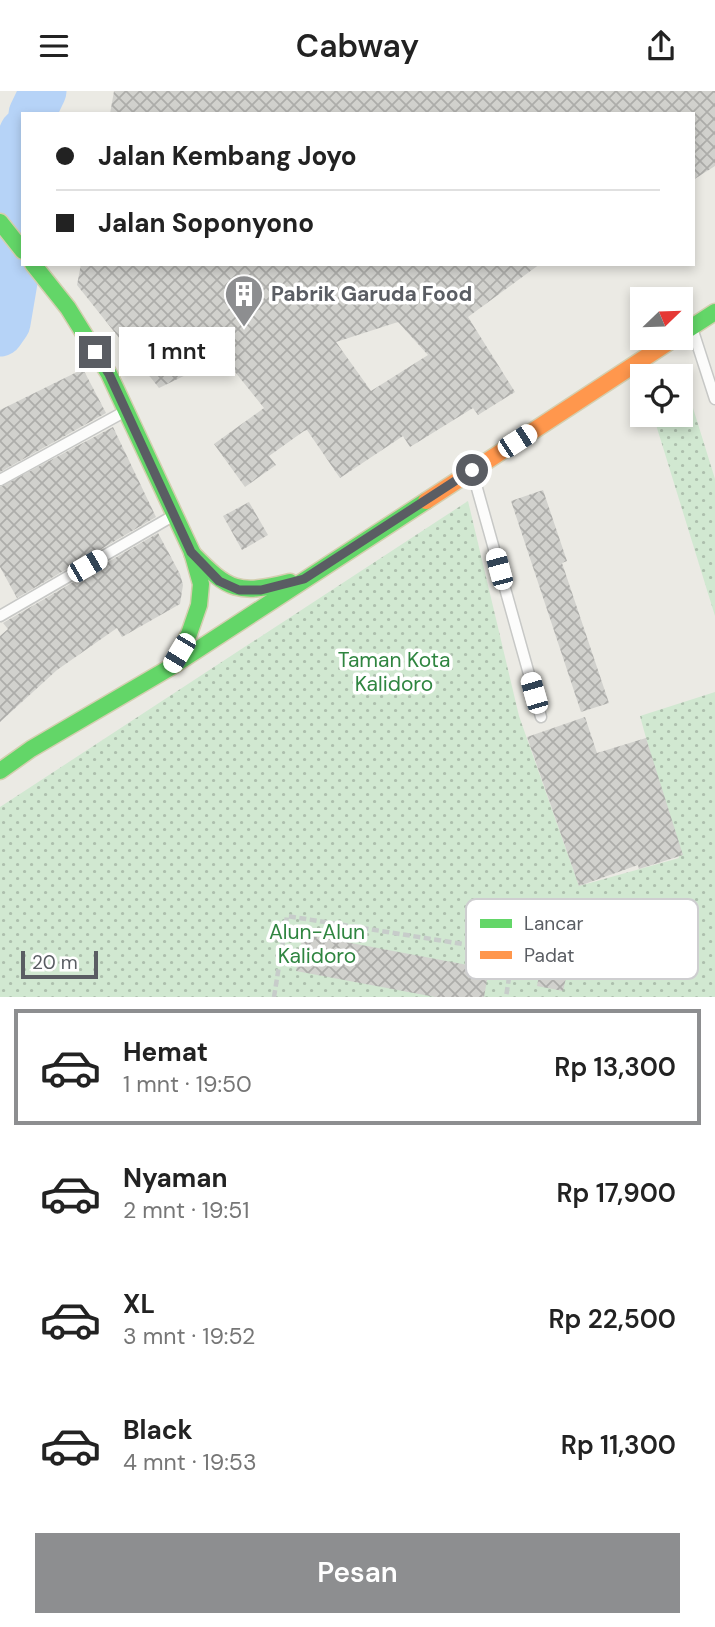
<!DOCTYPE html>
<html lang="id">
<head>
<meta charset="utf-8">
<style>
	body { margin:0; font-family:"DM Sans",sans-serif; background:#f2f2f2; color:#222; height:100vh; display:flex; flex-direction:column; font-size:26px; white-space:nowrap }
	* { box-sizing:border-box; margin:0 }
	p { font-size:23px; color:#767676 }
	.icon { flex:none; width:38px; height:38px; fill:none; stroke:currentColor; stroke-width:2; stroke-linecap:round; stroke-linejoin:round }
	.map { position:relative; height:906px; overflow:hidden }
	.details { display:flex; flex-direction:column; background:#fff; flex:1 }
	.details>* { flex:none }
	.hud { position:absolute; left:21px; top:21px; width:674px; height:154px; border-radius:0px; box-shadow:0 4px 10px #0003; display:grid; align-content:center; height:154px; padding:0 35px; background:#fff }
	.needle { width:46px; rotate:67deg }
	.fabs { position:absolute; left:630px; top:196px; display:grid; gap:14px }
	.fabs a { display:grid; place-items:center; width:63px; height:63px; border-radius:0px; background:#fff; box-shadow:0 4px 10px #0003; font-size:35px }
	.scale { position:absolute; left:21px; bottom:18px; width:77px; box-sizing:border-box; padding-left:7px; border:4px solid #5a5d63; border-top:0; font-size:19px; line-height:24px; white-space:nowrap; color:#5a5d63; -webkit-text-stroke:5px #fff; paint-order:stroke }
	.end { position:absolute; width:32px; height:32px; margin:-16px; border:9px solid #5a5d63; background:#fff; box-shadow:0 0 0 4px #fff }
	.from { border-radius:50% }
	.bubble { position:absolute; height:49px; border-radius:0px; background:#fff; box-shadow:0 4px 10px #0003; font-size:23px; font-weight:600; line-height:49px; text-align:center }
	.car { position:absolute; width:21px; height:42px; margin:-21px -10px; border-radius:9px; box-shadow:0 0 5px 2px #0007; background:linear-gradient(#fff 24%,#345 0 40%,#fff 0 76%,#345 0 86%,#fff 0) }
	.hud b { display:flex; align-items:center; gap:24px; height:66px; font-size:26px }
	.hud b+b { border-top:2px solid #e0e0e0 }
	.hud i { width:18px; height:18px; background:#222 }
	ul { padding:12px 0 0; list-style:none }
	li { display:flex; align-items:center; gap:21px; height:116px; margin:0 14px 10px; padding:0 21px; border:4px solid transparent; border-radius:0px }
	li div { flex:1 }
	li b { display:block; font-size:26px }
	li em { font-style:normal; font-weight:600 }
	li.on { border-color:#8d8e90 }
	li>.icon { width:63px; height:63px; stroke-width:1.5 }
	.action { display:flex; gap:14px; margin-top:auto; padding:14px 35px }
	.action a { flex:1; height:80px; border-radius:0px; background:#8d8e90; color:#fff; font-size:28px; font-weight:600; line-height:80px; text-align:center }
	header { display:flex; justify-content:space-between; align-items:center; height:91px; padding:0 35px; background:#fff; font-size:32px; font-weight:600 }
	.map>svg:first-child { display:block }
	.green { fill:url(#green-dots) }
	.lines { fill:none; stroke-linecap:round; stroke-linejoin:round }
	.river { stroke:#b6d3f7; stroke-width:47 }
	.building { fill:url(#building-cross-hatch); fill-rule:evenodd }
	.lane-casing { stroke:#c7c8c6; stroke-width:13 }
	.fast-casing { stroke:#d4cfb0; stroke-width:19 }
	.slow-casing { stroke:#d4cfb0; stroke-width:19 }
	.path { stroke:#c7ccca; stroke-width:4.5; stroke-dasharray:7 3.5; stroke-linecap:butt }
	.lane { stroke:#fcfcfb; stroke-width:10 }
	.fast { stroke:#63d668; stroke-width:16 }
	.slow { stroke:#ff974d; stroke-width:16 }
	.route { stroke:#5a5d63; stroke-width:9 }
	.labels { text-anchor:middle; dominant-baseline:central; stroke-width:7; stroke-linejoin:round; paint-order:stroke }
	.poi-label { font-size:21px; font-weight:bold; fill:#5a5d63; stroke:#fff; text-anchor:start }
	.park-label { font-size:21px; fill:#2f8540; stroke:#fff }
	.key { fill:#fff; stroke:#ceced0; stroke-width:2 }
	.key-label { font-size:19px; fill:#5a5d63 }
</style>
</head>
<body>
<header><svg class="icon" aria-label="menu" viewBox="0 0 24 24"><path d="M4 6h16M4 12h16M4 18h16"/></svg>Cabway<svg class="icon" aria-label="share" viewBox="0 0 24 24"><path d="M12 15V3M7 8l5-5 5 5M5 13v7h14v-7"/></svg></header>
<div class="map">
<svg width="715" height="906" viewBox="0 0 715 906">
	<defs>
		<pattern id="green-dots" width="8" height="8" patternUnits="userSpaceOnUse" patternTransform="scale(1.75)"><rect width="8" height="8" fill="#d1e8d1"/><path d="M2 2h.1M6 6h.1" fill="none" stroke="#adbfad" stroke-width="1.8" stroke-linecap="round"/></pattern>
		<pattern id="building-cross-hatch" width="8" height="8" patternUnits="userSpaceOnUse" patternTransform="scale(1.75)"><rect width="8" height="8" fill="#d1d1cd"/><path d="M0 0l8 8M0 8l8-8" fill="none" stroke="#adadaa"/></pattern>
	</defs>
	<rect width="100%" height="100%" fill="#ebeae4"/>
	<!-- green -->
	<g class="green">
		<path d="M685,291L715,388V525L653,324H681V293Z"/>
		<path d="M468,410L519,625L579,795L679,767L640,625L715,601V906H0V716Z"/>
	</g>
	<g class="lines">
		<!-- river -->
		<g class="river">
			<path d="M32,23L43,0"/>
			<path d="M23,41C10,67 16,94 23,121"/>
			<path d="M0,242L7,232L23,138"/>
		</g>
	</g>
	<!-- building -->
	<g class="building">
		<path d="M114,0H715V75L693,89V23H110Z"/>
		<path d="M81,173H540L468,226L515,301L478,324L473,317L410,356L403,345L340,387L307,339L304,340L269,365L276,374L245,396L214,353L264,317L223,266L159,297L77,194ZM398,231L428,264L371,300L336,251Z"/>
		<path d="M83,278L106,322L0,381V319Z"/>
		<path d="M113,336L156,426L17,507L0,476V396Z"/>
		<path d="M543,399L567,470L562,472L609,612L581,621L511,410Z"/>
		<path d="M249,411L268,444L242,459L223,425Z"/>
		<path d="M158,442L180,483L183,494L180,513L122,546L117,537L57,579L0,631V545L8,538L3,532Z"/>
		<path d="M585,626L597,662L646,647L683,764L639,778L638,774L579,795L527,646Z"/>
		<path d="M303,843L489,878L484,906H435L296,880Z"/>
		<path d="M544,859L571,865L563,900L537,895Z"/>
	</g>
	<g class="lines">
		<!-- lane casing -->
		<g class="lane-casing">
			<g id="lane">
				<path d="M693,240L715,308"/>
				<path d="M473,383L541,626"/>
				<path d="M0,389L122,322"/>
				<path d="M0,525L171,426"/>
			</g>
		</g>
		<!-- fast casing -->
		<g class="fast-casing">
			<g id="fast">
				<path d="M0,131L23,160"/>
				<path d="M33,173L68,217L109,283L192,461L201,493L199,514L189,543L174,571"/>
				<path d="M681,243L715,221"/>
				<path d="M192,462C229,500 238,504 290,491"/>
				<path d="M0,680L31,658L171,576L426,410"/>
			</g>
		</g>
		<!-- slow casing -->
		<g class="slow-casing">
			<path id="slow" d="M426,410L675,247"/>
		</g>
		<!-- path -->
		<path class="path" d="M274,906L287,825L513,861L506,906"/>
		<!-- lane -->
		<use href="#lane" class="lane"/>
		<!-- fast -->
		<use href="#fast" class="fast"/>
		<!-- slow -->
		<use href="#slow" class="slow"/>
	</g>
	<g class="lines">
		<!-- route -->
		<path class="route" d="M95,261L109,283L191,461L219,490L239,499H261L304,488L472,379"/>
	</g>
	<!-- icons -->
	<defs>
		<g id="building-pin" transform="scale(2.0125)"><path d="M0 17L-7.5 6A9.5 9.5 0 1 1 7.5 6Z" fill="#8d8e90" stroke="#fff"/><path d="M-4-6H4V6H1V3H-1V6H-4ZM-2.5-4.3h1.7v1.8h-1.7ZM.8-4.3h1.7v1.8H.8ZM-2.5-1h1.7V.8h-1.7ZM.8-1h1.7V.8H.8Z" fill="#fff"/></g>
	</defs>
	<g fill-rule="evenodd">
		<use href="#building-pin" x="244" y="203"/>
	</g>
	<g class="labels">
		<!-- poi labels -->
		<g class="poi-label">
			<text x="271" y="203">Pabrik Garuda Food</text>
		</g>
		<!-- park labels -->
		<g class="park-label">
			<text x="394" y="569">Taman Kota<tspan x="394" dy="24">Kalidoro</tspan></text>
			<text x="317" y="841">Alun-Alun<tspan x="317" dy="24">Kalidoro</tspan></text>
		</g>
	</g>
	<!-- legend -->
	<rect x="466" y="808" width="232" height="80" rx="10" class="key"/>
	<rect x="480" y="828" width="32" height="9" fill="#63d668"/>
	<rect x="480" y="860" width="32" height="8" fill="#ff974d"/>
	<g class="key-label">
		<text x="524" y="839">Lancar</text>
		<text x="524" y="871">Padat</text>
	</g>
</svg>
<div class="fabs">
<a><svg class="needle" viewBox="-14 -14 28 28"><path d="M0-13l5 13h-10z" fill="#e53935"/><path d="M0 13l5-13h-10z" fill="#767676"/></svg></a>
<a><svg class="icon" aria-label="locate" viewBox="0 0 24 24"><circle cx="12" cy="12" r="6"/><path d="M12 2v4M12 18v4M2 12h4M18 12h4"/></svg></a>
</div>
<div class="scale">20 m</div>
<i class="end from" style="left:472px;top:379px"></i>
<i class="end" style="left:95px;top:261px"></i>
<div class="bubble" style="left:119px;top:236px;width:116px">1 mnt</div>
<i class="car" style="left:517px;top:350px;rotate:57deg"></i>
<i class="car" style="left:87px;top:475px;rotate:60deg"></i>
<i class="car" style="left:499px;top:478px;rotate:345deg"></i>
<i class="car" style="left:179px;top:562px;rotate:211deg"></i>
<i class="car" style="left:534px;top:602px;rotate:344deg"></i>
<div class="hud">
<b><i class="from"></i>Jalan Kembang Joyo</b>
<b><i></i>Jalan Soponyono</b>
</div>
</div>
<section class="details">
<ul>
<li class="on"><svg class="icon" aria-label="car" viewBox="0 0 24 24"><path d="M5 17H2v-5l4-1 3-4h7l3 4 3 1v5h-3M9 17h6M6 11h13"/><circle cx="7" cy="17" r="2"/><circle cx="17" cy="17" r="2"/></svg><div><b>Hemat</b><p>1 mnt · 19:50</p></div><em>Rp 13,300</em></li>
<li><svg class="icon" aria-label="car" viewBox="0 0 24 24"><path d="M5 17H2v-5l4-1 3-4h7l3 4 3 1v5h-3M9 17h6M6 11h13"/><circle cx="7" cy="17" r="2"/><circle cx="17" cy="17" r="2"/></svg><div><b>Nyaman</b><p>2 mnt · 19:51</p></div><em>Rp 17,900</em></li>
<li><svg class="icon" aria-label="car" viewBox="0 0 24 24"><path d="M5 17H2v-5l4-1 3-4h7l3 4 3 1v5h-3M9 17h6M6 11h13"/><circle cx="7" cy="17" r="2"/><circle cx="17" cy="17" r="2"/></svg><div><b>XL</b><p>3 mnt · 19:52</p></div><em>Rp 22,500</em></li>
<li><svg class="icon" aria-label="car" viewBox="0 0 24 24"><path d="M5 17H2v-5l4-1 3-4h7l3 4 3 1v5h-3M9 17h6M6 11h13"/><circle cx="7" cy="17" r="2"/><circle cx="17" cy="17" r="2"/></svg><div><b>Black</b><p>4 mnt · 19:53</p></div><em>Rp 11,300</em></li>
</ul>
<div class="action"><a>Pesan</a></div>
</section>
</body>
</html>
